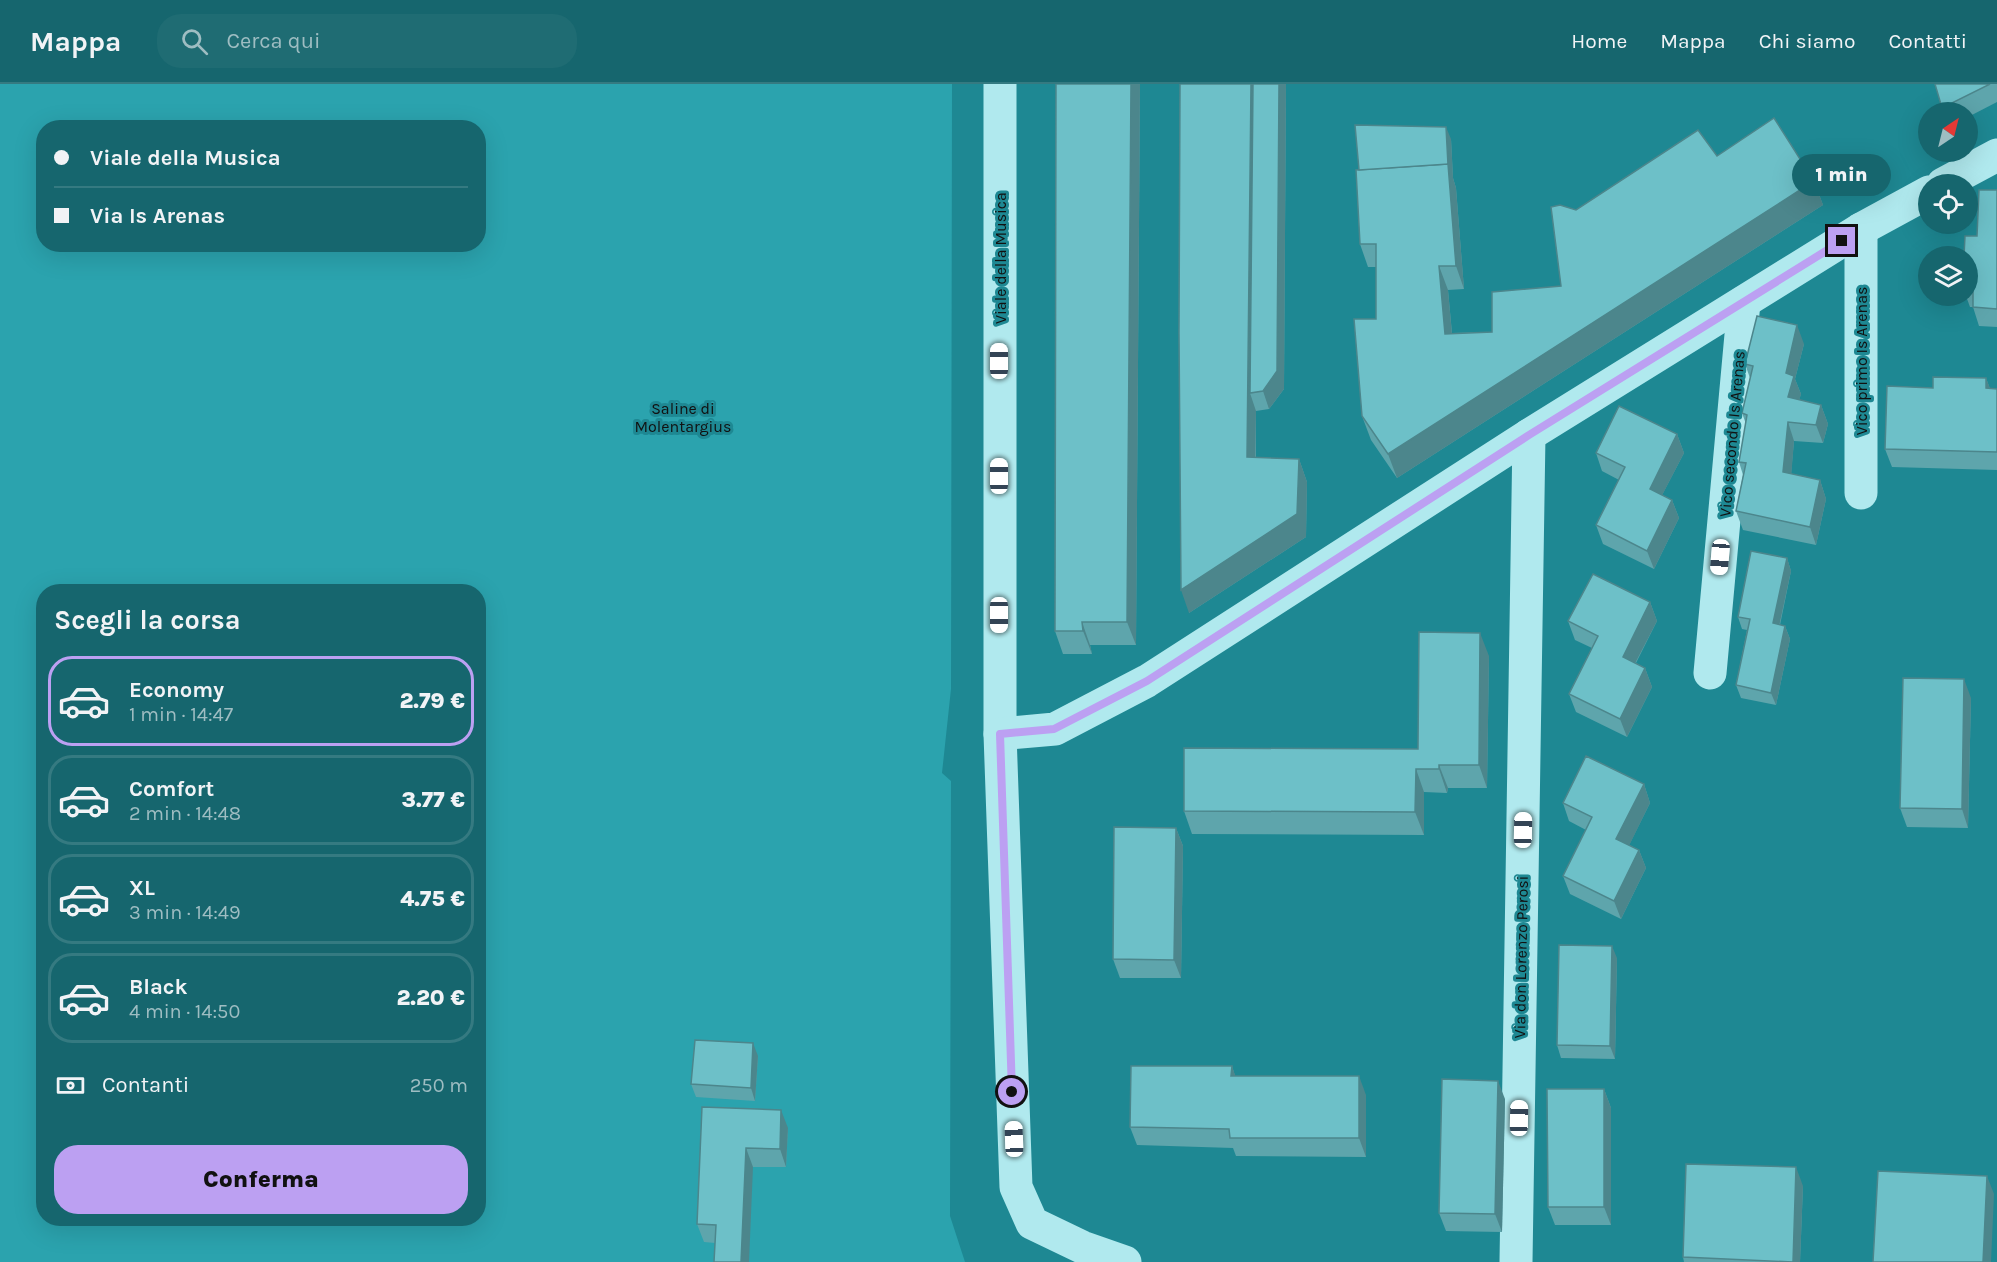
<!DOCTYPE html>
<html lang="it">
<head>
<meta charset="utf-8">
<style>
	body { margin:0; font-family:Karla,sans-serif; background:#1f6c73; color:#f1f3f6; height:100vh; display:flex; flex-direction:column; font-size:22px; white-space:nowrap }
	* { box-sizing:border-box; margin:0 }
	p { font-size:20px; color:#9ebdc2 }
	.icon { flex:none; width:33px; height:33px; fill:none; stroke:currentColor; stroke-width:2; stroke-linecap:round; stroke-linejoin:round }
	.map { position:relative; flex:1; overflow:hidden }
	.side { position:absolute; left:36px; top:500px; width:450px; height:642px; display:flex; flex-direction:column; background:#16666e; border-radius:24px; box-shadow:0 6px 24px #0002 }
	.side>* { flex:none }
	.guide { position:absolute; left:36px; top:36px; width:450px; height:132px; border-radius:24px; box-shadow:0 6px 24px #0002; display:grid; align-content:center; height:132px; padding:0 18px; background:#16666e }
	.needle { width:39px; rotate:35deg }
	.fabs { position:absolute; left:1918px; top:18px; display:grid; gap:12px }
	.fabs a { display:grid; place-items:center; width:60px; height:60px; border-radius:50%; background:#16666e; box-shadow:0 6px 24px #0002; font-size:30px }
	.end { position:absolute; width:27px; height:27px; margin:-14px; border:8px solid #bca0f2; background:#111; box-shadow:0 0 0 3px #111 }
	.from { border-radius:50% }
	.bubble { position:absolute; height:42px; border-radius:21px; background:#16666e; box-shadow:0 6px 24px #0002; font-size:20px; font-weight:800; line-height:42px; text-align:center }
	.car { position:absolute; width:18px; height:36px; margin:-18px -9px; border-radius:8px; box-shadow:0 0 4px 2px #0007; background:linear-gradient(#fff 24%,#345 0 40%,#fff 0 76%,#345 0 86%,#fff 0) }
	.guide b { display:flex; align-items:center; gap:21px; height:57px; font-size:22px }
	.guide b+b { border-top:2px solid #357a81 }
	.guide i { width:15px; height:15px; background:#f1f3f6 }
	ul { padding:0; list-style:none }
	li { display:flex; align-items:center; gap:18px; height:90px; margin:0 12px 9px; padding:0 6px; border:3px solid #357a81; border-radius:24px }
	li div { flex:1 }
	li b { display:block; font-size:22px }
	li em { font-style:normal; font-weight:800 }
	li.on { border-color:#bca0f2 }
	li>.icon { width:54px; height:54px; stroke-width:1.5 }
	h2 { padding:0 18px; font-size:27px; line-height:72px }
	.pay { display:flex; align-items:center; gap:15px; height:66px; padding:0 18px; font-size:22px }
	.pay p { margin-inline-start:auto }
	.button { display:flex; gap:12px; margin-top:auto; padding:12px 18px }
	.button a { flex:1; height:69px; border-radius:24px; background:#bca0f2; color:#111; font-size:24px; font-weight:800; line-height:69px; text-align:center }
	header { display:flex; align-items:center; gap:36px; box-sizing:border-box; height:84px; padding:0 30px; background:#16666e; border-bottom:2px solid #357a81 }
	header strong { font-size:28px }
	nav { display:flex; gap:33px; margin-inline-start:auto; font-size:21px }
	.search { width:420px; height:54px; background:#1f6c73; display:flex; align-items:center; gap:15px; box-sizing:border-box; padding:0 21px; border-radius:24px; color:#9ebdc2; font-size:22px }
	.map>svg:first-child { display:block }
	.green { fill:#2ba3ae; fill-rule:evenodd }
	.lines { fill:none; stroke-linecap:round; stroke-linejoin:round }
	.minor { stroke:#b0e9ee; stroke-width:33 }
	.wall { fill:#5ea5ac }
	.shaded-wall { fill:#4c868c }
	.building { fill:#6dc0c8; stroke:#4c868c; stroke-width:1.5 }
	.route { stroke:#bca0f2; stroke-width:8 }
	.labels { text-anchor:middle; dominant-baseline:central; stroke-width:6; stroke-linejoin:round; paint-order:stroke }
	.street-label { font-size:16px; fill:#111; stroke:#1e8893 }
	.park-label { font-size:16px; fill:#111; stroke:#1e8893 }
</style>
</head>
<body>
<header>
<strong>Mappa</strong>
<div class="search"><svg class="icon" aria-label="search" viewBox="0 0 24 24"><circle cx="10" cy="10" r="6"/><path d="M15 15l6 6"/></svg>Cerca qui</div>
<nav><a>Home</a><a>Mappa</a><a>Chi siamo</a><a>Contatti</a></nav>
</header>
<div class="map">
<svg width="1997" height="1178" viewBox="0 0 1997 1178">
	<rect width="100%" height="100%" fill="#1e8893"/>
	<!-- green -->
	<path class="green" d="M0,0H952L951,605L942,689L951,697L950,1132L965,1178H0ZM44,44H478V160H44ZM44,507H478V1134H44Z"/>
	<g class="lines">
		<!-- minor -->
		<g class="minor">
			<path d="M1000,0V650L1016,1103L1032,1139L1082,1163L1125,1178"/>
			<path d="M1943,100L1997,71"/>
			<path d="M1861,409V145"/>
			<path d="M1710,589L1744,218"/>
			<path d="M1000,650L1055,645L1147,597L1529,351L1861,145L1929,108"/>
			<path d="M1516,1178L1529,351"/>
		</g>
	</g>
	<!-- wall -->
	<g class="wall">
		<path d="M1056,0H1140L1136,561H1090L1092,570H1063L1055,547Z"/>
		<path d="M1180,0H1286L1284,305L1269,325L1256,327V374L1299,375L1307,398L1306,453L1189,529Z"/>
		<path d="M1935,0H1997V18L1968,33V28H1943Z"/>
		<path d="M1451,55L1453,94L1456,104L1464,205L1448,206L1452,249L1492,248L1561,202L1576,126L1717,72L1814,97L1823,121L1397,394L1371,356L1362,332L1376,235V183H1368L1360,160L1359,86Z"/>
		<path d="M1997,106V243L1979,242L1973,223H1970L1966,212H1968V172Z"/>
		<path d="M1804,260L1795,295L1801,310L1799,316L1821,321L1828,340L1823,359L1794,357L1791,390L1820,396L1826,415L1816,461L1743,446L1736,427L1743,391L1739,378L1746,340L1742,329L1750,294L1745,280Z"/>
		<path d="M1986,294L1990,305H1997V386L1892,383L1885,365L1933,304Z"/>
		<path d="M1677,350L1684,369L1662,411L1672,416L1679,434L1654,485L1603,460L1596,441L1619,396L1602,387L1596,369Z"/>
		<path d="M1787,474L1791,487L1780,541L1785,542L1790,555L1776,621L1741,614L1736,601L1747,546L1742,545L1738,533Z"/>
		<path d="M1650,518L1657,537L1636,579L1645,584L1652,603L1627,653L1576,628L1569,610L1592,564L1575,556L1568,537Z"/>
		<path d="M1489,572L1487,704H1448L1447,709L1424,708V751L1192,750L1184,727L1418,665Z"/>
		<path d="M1971,614L1968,744L1907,743L1900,724Z"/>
		<path d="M1644,700L1650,719L1629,761L1639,766L1646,784L1621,835L1570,810L1563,792L1586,746L1569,737L1563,719Z"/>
		<path d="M1176,744L1183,762L1181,894H1120L1113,875Z"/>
		<path d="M1617,874L1615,975L1561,974L1557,961Z"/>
		<path d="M758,972L755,1017L696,1013L691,1000Z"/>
		<path d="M1232,982L1235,992L1366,1011V1073L1236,1072L1233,1064L1137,1061L1130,1043Z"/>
		<path d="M1604,1005L1611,1024V1141H1555L1548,1123Z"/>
		<path d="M1505,1015L1502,1148L1446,1147L1439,1129Z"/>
		<path d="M702,1023L788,1044L786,1083H753L715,1159L704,1158L697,1140Z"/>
		<path d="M1803,1102L1800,1178H1684L1683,1173Z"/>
	</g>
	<!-- shaded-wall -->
	<g class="shaded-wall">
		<path d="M1131,0H1140L1136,561L1127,538Z"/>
		<path d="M1251,0H1260L1250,309L1256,327L1255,397L1247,373Z"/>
		<path d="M1279,0H1286L1284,305L1269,325L1263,307Z"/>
		<path d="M1446,43L1451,55L1453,94L1456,104L1464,205L1456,182L1448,80Z"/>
		<path d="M1814,97L1823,121L1397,394L1388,370Z"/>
		<path d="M1439,182L1448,206L1454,273L1445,250Z"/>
		<path d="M1797,241L1804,260L1795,295L1801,310L1795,331L1788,313L1786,289Z"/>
		<path d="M1986,294L1993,312L1986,304Z"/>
		<path d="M1821,321L1828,340L1823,359L1816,341Z"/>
		<path d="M1788,338L1794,357L1790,407L1783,388Z"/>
		<path d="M1677,350L1684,369L1656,423L1650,405Z"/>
		<path d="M1299,375L1307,398L1306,453L1189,529L1181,506Z"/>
		<path d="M1820,396L1826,415L1816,461L1810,443Z"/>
		<path d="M1672,416L1679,434L1654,485L1647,467Z"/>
		<path d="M1787,474L1791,487L1777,552L1773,539Z"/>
		<path d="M1650,518L1657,537L1629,591L1623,573Z"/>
		<path d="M1082,538L1090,561L1092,570L1083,547Z"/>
		<path d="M1785,542L1790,555L1776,621L1771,609Z"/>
		<path d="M1480,549L1489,572L1487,704L1479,681Z"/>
		<path d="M1645,584L1652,603L1627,653L1620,635Z"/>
		<path d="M1964,595L1971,614L1968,744L1962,725Z"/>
		<path d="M1439,681L1448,704L1447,709L1439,685Z"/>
		<path d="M1416,685L1424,708V751L1415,728Z"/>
		<path d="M1644,700L1650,719L1623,774L1616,755Z"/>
		<path d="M1176,744L1183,762L1181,894L1174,876Z"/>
		<path d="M1639,766L1646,784L1621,835L1614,817Z"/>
		<path d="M1612,862L1617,874L1615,975L1610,962Z"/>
		<path d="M753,959L758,972L755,1017L751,1004Z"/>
		<path d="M1232,982L1238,1000L1231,992Z"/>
		<path d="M1359,992L1366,1011V1073L1359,1054Z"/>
		<path d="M1498,997L1505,1015L1502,1148L1495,1130Z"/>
		<path d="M1604,1005L1611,1024V1141L1604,1123Z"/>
		<path d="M781,1026L788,1044L786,1083L780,1065Z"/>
		<path d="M746,1064L753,1083L749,1178H741Z"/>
		<path d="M1796,1083L1803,1102L1800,1178H1793Z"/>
		<path d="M1987,1092L1994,1110L1991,1178H1983Z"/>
	</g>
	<!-- building -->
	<g class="building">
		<path d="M1056,0H1131L1127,538H1082L1083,547H1055Z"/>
		<path d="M1180,0H1251L1247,373L1299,375L1297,430L1181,506L1179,249Z"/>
		<path d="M1253,0H1279L1277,287L1263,307L1250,309Z"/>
		<path d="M1935,0H1990L1942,24Z"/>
		<path d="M1774,34L1814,97L1388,370L1362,332L1354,235H1376V160H1360L1356,86L1448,80L1456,182H1439L1445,250L1492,248V208L1561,202L1551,123L1560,121L1576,126L1698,46L1717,72Z"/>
		<path d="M1355,41L1446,43L1448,81V80L1359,86Z"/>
		<path d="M1979,106H1997V225L1973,223V205L1968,204V172H1964L1965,152H1977Z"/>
		<path d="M1757,232L1797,241L1786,289L1794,292L1788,313L1821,321L1816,341L1788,338L1783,388L1820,396L1810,443L1736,427L1746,379L1739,378L1747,331L1742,329L1753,282L1745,280Z"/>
		<path d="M1933,293L1986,294V304L1997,305V368L1885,365L1887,302L1933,304Z"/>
		<path d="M1619,322L1677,350L1650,405L1672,416L1647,467L1596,441L1625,383L1596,369Z"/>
		<path d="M1751,467L1787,474L1773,539L1785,542L1771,609L1736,601L1750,535L1738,533Z"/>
		<path d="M1593,490L1650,518L1623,573L1645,584L1620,635L1569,610L1598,552L1568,537Z"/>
		<path d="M1419,548L1480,549L1479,681H1439V685H1416L1415,728L1184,727V664L1418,665Z"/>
		<path d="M1903,594L1964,595L1962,725L1900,724Z"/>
		<path d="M1586,672L1644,700L1616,755L1639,766L1614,817L1563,792L1592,733L1563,719Z"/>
		<path d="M1114,743L1176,744L1174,876L1113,875Z"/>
		<path d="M1559,861L1612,862L1610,962L1557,961Z"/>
		<path d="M695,956L753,959L751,1004L691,1000Z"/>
		<path d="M1131,982H1232L1231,992H1359V1054H1230L1229,1045L1130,1043Z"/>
		<path d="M1442,995L1498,997L1495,1130L1439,1129Z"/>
		<path d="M1547,1005H1604V1123H1548Z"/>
		<path d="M702,1023L781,1026L780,1065L746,1064L741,1178H714L716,1141L697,1140Z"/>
		<path d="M1686,1080L1796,1083L1793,1178L1683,1173Z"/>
		<path d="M1878,1087L1987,1092L1983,1178H1873Z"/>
	</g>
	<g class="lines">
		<!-- route -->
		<path class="route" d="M1012,1008L1000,650L1054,645L1147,597L1529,351L1842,157"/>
	</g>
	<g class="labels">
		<!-- street labels -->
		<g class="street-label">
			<text transform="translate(1000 174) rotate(-90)">Viale della Musica</text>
			<text transform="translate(1861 277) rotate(-90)">Vico primo Is Arenas</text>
			<text transform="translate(1732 350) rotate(-85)">Vico secondo Is Arenas</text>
			<text transform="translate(1521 873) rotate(-89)">Via don Lorenzo Perosi</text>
		</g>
		<!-- park labels -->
		<g class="park-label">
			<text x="683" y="324">Saline di<tspan x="683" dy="18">Molentargius</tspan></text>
		</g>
	</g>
</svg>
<div class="fabs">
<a><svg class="needle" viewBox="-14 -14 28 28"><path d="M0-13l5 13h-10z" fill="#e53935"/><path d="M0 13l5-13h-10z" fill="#9ebdc2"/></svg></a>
<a><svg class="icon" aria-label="locate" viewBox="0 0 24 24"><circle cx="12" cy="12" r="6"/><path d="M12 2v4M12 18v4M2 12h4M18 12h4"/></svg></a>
<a><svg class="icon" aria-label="layers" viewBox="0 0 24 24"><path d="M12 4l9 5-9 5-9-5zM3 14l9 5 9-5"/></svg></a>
</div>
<i class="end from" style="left:1012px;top:1008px"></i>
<i class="end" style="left:1842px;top:157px"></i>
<div class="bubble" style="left:1792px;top:70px;width:99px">1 min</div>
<i class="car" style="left:999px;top:277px;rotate:0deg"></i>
<i class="car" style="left:999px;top:392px;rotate:0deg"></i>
<i class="car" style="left:1720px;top:473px;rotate:185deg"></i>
<i class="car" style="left:999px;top:531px;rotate:180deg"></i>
<i class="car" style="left:1523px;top:746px;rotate:1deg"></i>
<i class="car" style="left:1519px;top:1034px;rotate:1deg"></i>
<i class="car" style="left:1014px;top:1055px;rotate:358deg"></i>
<div class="guide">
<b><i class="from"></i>Viale della Musica</b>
<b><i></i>Via Is Arenas</b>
</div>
<section class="side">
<h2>Scegli la corsa</h2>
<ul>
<li class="on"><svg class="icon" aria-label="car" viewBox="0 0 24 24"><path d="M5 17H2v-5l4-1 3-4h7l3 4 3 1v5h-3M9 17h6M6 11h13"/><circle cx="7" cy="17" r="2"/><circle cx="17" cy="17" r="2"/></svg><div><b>Economy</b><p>1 min · 14:47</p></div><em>2.79 €</em></li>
<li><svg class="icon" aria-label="car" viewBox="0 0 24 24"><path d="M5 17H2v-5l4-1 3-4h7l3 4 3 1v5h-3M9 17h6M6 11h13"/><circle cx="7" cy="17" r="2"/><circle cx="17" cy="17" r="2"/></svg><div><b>Comfort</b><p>2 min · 14:48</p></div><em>3.77 €</em></li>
<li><svg class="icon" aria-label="car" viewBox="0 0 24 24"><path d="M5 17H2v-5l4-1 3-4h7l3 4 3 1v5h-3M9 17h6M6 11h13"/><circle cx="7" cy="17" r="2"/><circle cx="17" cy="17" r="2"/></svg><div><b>XL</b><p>3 min · 14:49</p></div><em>4.75 €</em></li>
<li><svg class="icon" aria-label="car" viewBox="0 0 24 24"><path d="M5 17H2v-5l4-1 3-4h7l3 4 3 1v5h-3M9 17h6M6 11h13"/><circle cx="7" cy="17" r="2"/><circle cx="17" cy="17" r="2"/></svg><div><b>Black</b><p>4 min · 14:50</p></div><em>2.20 €</em></li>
</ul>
<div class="pay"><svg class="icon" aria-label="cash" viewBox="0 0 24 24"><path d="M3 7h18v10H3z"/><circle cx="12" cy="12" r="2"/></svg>Contanti<p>250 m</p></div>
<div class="button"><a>Conferma</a></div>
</section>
</div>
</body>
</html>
